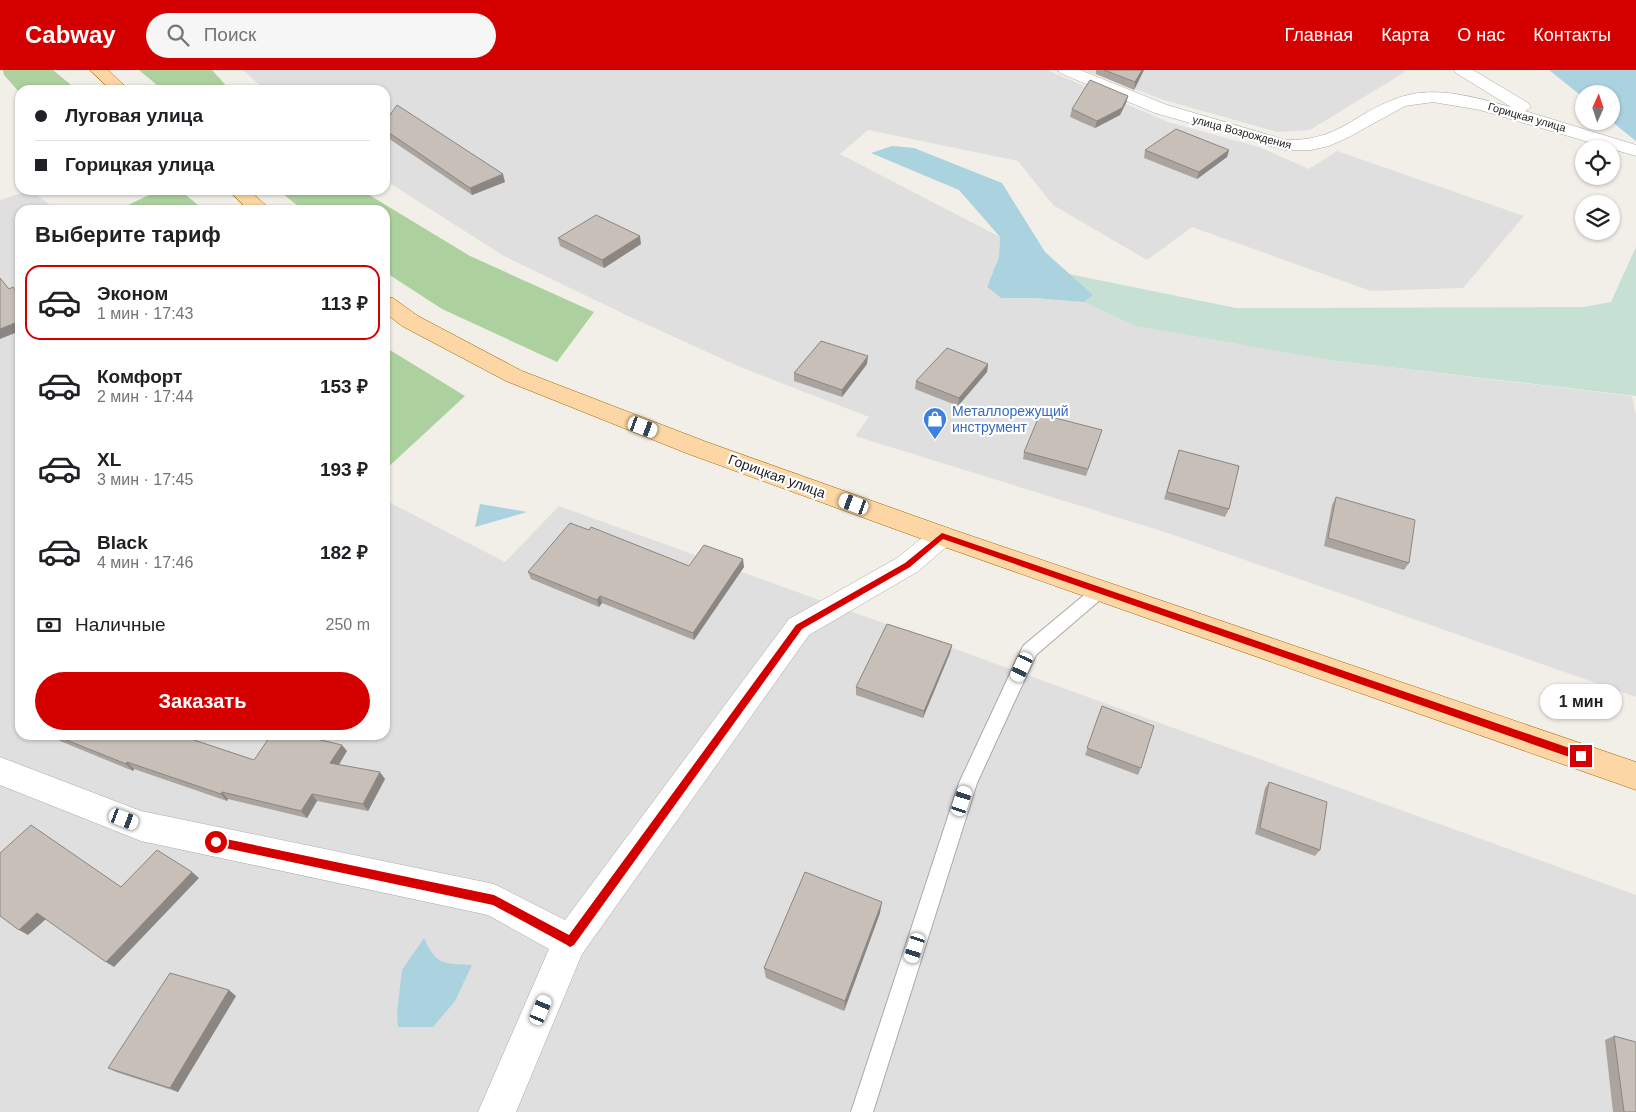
<!DOCTYPE html>
<html lang="ru">
<head>
<meta charset="utf-8">
<style>
	body { margin:0; font-family:Helvetica,sans-serif; background:#f6f6f6; color:#202124; height:100vh; display:flex; flex-direction:column; font-size:19px; white-space:nowrap }
	* { box-sizing:border-box; margin:0 }
	p { font-size:16px; color:#757577 }
	.icon { flex:none; width:28px; height:28px; fill:none; stroke:currentColor; stroke-width:2; stroke-linecap:round; stroke-linejoin:round }
	.map { position:relative; flex:1; overflow:hidden }
	.sheet { position:absolute; left:15px; top:135px; width:375px; height:535px; display:flex; flex-direction:column; background:#fff; border-radius:15px; box-shadow:0 1px 4px #0004 }
	.sheet>* { flex:none }
	.banner { position:absolute; left:15px; top:15px; width:375px; height:110px; border-radius:15px; box-shadow:0 1px 4px #0004; display:grid; align-content:center; height:110px; padding:0 20px; background:#fff }
	.needle { width:32px; rotate:3deg }
	.controls { position:absolute; left:1575px; top:15px; display:grid; gap:10px }
	.controls a { display:grid; place-items:center; width:45px; height:45px; border-radius:50%; background:#fff; box-shadow:0 1px 4px #0004; font-size:25px }
	.end { position:absolute; width:22px; height:22px; margin:-11px; border:6px solid #d40000; background:#fff; box-shadow:0 0 0 2px #fff }
	.from { border-radius:50% }
	.bubble { position:absolute; height:35px; border-radius:18px; background:#fff; box-shadow:0 1px 4px #0004; font-size:16px; font-weight:800; line-height:35px; text-align:center }
	.car { position:absolute; width:15px; height:30px; margin:-15px -8px; border-radius:6px; box-shadow:0 0 4px 1px #0007; background:linear-gradient(#fff 24%,#345 0 40%,#fff 0 76%,#345 0 86%,#fff 0) }
	.banner b { display:flex; align-items:center; gap:18px; height:48px; font-size:19px }
	.banner b+b { border-top:1px solid #e0e0e0 }
	.banner i { width:12px; height:12px; background:#202124 }
	ul { padding:0; list-style:none }
	li { display:flex; align-items:center; gap:15px; height:75px; margin:0 10px 8px; padding:0 10px; border:2px solid transparent; border-radius:15px }
	li div { flex:1 }
	li b { display:block; font-size:19px }
	li em { font-style:normal; font-weight:800 }
	li.current { border-color:#d40000 }
	li>.icon { width:45px; height:45px; stroke-width:1.5 }
	h2 { padding:0 20px; font-size:22px; line-height:60px }
	.pay { display:flex; align-items:center; gap:12px; height:55px; padding:0 20px; font-size:19px }
	.pay p { margin-inline-start:auto }
	.action { display:flex; gap:10px; margin-top:auto; padding:10px 20px }
	.action a { flex:1; height:58px; border-radius:30px; background:#d40000; color:#fff; font-size:20px; font-weight:800; line-height:58px; text-align:center }
	header { display:flex; align-items:center; gap:30px; box-sizing:border-box; height:70px; padding:0 25px; background:#d40000; color:#fff }
	header strong { font-size:24px }
	nav { display:flex; gap:28px; margin-inline-start:auto; font-size:18px }
	.search { width:350px; height:45px; background:#f6f6f6; display:flex; align-items:center; gap:12px; box-sizing:border-box; padding:0 18px; border-radius:28px; color:#757577; font-size:19px }
	.map>svg:first-child { display:block }
	.residential { fill:#e0dfdf }
	.forest { fill:#add19e }
	.wetland { fill:#c6e0d4 }
	.water { fill:#aad3df }
	.lines { fill:none; stroke-linecap:round; stroke-linejoin:round }
	.service-casing { stroke:#a9a9a9; stroke-width:2 }
	.minor-casing { stroke:#a9a9a9; stroke-width:1 }
	.primary-casing { stroke:#a06b00; stroke-width:1 }
	.service { fill:#fff; fill-rule:evenodd }
	.minor { fill:#fff; fill-rule:evenodd }
	.primary { fill:#fcd6a4; fill-rule:evenodd }
	.wall { fill:#aba49e }
	.shaded-wall { fill:#8b8681 }
	.building { fill:#c7bfb8; stroke:#8b8681 }
	.route { fill:#d40000 }
	.labels { text-anchor:middle; dominant-baseline:central; stroke-width:4.5; stroke-linejoin:round; paint-order:stroke }
	.far-street-label { font-size:11px; fill:#222; stroke:#fff }
	.shop-label { font-size:14px; fill:#366cbe; stroke:#fff; text-anchor:start }
	.street-label { font-size:14px; fill:#222; stroke:#fff }
</style>
</head>
<body>
<header>
<strong>Cabway</strong>
<div class="search"><svg class="icon" aria-label="search" viewBox="0 0 24 24"><circle cx="10" cy="10" r="6"/><path d="M15 15l6 6"/></svg>Поиск</div>
<nav><a>Главная</a><a>Карта</a><a>О нас</a><a>Контакты</a></nav>
</header>
<div class="map">
<svg width="1636" height="1042" viewBox="0 0 1636 1042">
	<rect width="100%" height="100%" fill="#f2efe9"/>
	<!-- residential -->
	<g class="residential">
		<path d="M243,0H1047L1168,52L1259,77L1309,99L1337,81L1524,146L1463,218L1371,221L1192,157L1147,190L1053,135L1018,91L868,60L840,84L1000,167L999,187L987,217L1001,228H1034L1084,232L1135,256L1329,290L1632,326L1636,345V627L1171,464L855,366L869,347L740,297L624,244L502,185L385,110V20H265Z"/>
		<path d="M1083,0H1403L1405,2L1310,60L1277,62L1164,30Z"/>
		<path d="M31,120L56,140H20V665H385V430L505,492L559,436L1636,825V1042H0V130Z"/>
	</g>
	<!-- forest -->
	<g class="forest">
		<path d="M3,0H53L77,20H20V23L4,5Z"/>
		<path d="M139,0H212L230,20H163Z"/>
		<path d="M159,120H180L204,140H118Z"/>
		<path d="M278,120H361L470,186L594,242L557,292L442,239L385,202V140H303Z"/>
		<path d="M385,277L465,326L385,400Z"/>
	</g>
	<!-- wetland -->
	<path class="wetland" d="M1636,177V326L1329,290L1135,256L1084,232L1093,225L1069,204L1236,238L1583,237L1611,232Z"/>
	<!-- water -->
	<g class="water">
		<path d="M1549,0H1636V71L1611,51V24H1584V28Z"/>
		<path d="M892,76L914,78L1002,113L1045,182L1093,225L1084,232L1034,228H1001L987,217L999,187L1000,167L959,120L871,83Z"/>
		<path d="M480,434L527,442L475,457Z"/>
		<path d="M424,868C436,896 444,893 472,895L455,931L433,957H398L397,943L402,900Z"/>
	</g>
	<g class="lines">
		<!-- service casing -->
		<g class="service-casing">
			<path id="service" d="M1101,514L1107,516L1109,520L1107,524L1036,585L977,713L873,1042H851L959,713L1021,580L1024,575L1095,516Z"/>
		</g>
		<!-- minor casing -->
		<g class="minor-casing">
			<g id="minor">
				<path d="M1058,0H1080L1167,35L1286,70C1338,71 1352,45 1395,29C1433,14 1473,27 1511,37L1456,3L1454,0H1473L1528,33L1531,37L1525,41L1636,75V86L1480,40L1433,32L1405,36L1349,67L1329,76L1311,80H1285L1155,43L1060,3Z"/>
				<path d="M942,456L951,459L955,466L951,473L917,502L809,565L582,884L516,1042H478L549,879L488,845L141,771L0,715V687L141,741L494,814L565,850L789,549L897,488L933,459Z"/>
			</g>
		</g>
		<!-- primary casing -->
		<g class="primary-casing">
			<g id="primary">
				<path d="M90,0H108L129,20H111Z"/>
				<path d="M228,120H249L271,140H249Z"/>
				<path d="M385,227L393,228L418,246L522,301L704,371L951,459L1636,692V720L933,473L686,383L506,311L402,256L385,243Z"/>
			</g>
		</g>
		<!-- service -->
		<use href="#service" class="service"/>
		<!-- minor -->
		<use href="#minor" class="minor"/>
		<!-- primary -->
		<use href="#primary" class="primary"/>
	</g>
	<!-- wall -->
	<g class="wall">
		<path d="M1096,0H1144L1134,20L1096,4Z"/>
		<path d="M1128,26L1126,33L1120,45L1095,58L1070,47L1072,39Z"/>
		<path d="M385,52L505,112L472,125L385,66Z"/>
		<path d="M1145,80H1229L1227,87L1197,109L1144,88Z"/>
		<path d="M558,168L641,174L604,198L560,176Z"/>
		<path d="M867,294L842,327L794,311V303Z"/>
		<path d="M988,294L987,302L958,336L915,319L916,311Z"/>
		<path d="M1102,360L1086,406L1023,389L1024,382Z"/>
		<path d="M1179,380L1229,439L1225,447L1164,429Z"/>
		<path d="M1336,427L1409,493L1404,500L1324,476L1332,435Z"/>
		<path d="M689,496L744,497L694,570L602,533L599,537L531,509L528,502Z"/>
		<path d="M952,575L950,583L923,648L856,625V617Z"/>
		<path d="M1102,636L1141,698L1138,705L1085,685Z"/>
		<path d="M53,665L254,690L347,681L339,695L385,709L368,741L317,731L307,748L228,729L227,731L134,699L133,701L60,671Z"/>
		<path d="M1269,712L1320,780L1315,786L1255,764L1265,718Z"/>
		<path d="M880,843L844,941L766,908L764,898Z"/>
		<path d="M236,926L178,1022L116,1002L108,998Z"/>
		<path d="M1614,966L1636,1042H1613L1605,970Z"/>
	</g>
	<!-- shaded-wall -->
	<g class="shaded-wall">
		<path d="M1142,0H1144L1134,20L1135,12Z"/>
		<path d="M1128,26L1126,33L1120,45L1095,58L1097,51Z"/>
		<path d="M1229,80L1227,87L1197,109L1199,102Z"/>
		<path d="M503,104L505,112L472,125L470,118Z"/>
		<path d="M640,166L641,174L604,198L602,190Z"/>
		<path d="M20,251V261L0,269V259Z"/>
		<path d="M868,286L867,294L842,327V320Z"/>
		<path d="M988,294L987,302L958,336L959,328Z"/>
		<path d="M743,489L744,497L694,570L693,563Z"/>
		<path d="M600,526L602,533L599,537L597,530Z"/>
		<path d="M952,575L950,583L923,648L924,641Z"/>
		<path d="M342,675L347,681L335,700L330,693Z"/>
		<path d="M127,692L134,699L133,701L126,694Z"/>
		<path d="M380,702L385,709L368,741L363,734Z"/>
		<path d="M222,722L228,729L227,731L221,724Z"/>
		<path d="M312,724L317,731L307,748L301,741Z"/>
		<path d="M192,802L199,808L114,897L106,892Z"/>
		<path d="M882,832L880,843L844,941L845,931Z"/>
		<path d="M37,843L46,849L28,865L19,860Z"/>
		<path d="M229,920L236,926L178,1022L170,1018Z"/>
	</g>
	<!-- building -->
	<g class="building">
		<path d="M1104,0H1142L1135,12Z"/>
		<path d="M1090,10L1128,26L1122,38L1097,51L1072,39Z"/>
		<path d="M397,35L503,104L470,118L385,60V52Z"/>
		<path d="M1176,59L1229,80L1199,102L1145,80Z"/>
		<path d="M596,145L640,166L602,190L558,168Z"/>
		<path d="M0,208L9,219L13,217L20,227V251L0,259Z"/>
		<path d="M821,271L868,286L842,320L794,303Z"/>
		<path d="M947,278L988,294L959,328L916,311Z"/>
		<path d="M1040,344L1102,360L1088,399L1024,382Z"/>
		<path d="M1179,380L1239,396L1229,439L1167,422Z"/>
		<path d="M1336,427L1415,450L1409,493L1328,468Z"/>
		<path d="M570,453L589,460L591,457L689,496L704,475L743,489L693,563L600,526L597,530L528,502Z"/>
		<path d="M887,554L952,575L924,641L856,617Z"/>
		<path d="M1102,636L1154,656L1141,698L1087,678Z"/>
		<path d="M54,665H179L254,690L271,665H300L342,675L330,693L380,702L363,734L312,724L301,741L222,722L221,724L127,692L126,694Z"/>
		<path d="M1269,712L1327,732L1320,780L1260,758Z"/>
		<path d="M31,755L121,817L157,780L192,802L106,892L37,843L19,860L0,846V783Z"/>
		<path d="M805,802L882,832L845,931L764,898Z"/>
		<path d="M170,903L229,920L170,1018L108,998Z"/>
		<path d="M1614,966L1636,972V1042H1624Z"/>
	</g>
	<!-- route -->
	<path class="route" d="M942,463L1581,682L1585,686L1581,691L943,469L910,497L802,559L574,875L570,877L567,875L493,835L216,776L211,772L216,767L494,825L569,865L796,555L905,493Z"/>
	<!-- icons -->
	<defs>
		<g id="shop-pin" transform="scale(1.25)"><path d="M0 17L-7.5 6A9.5 9.5 0 1 1 7.5 6Z" fill="#3f7fe0" stroke="#fff"/><path d="M-5-2.5h2.3a2.7 3.5 0 0 1 5.4 0H5L5.5 6h-11ZM-1.5-2.5h3a1.5 2.3 0 0 0-3 0Z" fill="#fff"/></g>
	</defs>
	<g fill-rule="evenodd">
		<use href="#shop-pin" x="935" y="349"/>
	</g>
	<g class="labels">
		<!-- far-street labels -->
		<g class="far-street-label">
			<text transform="translate(1527 47) rotate(16)">Горицкая улица</text>
			<text transform="translate(1242 62) rotate(15)">улица Возрождения</text>
		</g>
		<!-- shop labels -->
		<g class="shop-label">
			<text x="952" y="341">Металлорежущий<tspan x="952" dy="16">инструмент</tspan></text>
		</g>
		<!-- street labels -->
		<g class="street-label">
			<text transform="translate(777 406) rotate(20)">Горицкая улица</text>
		</g>
	</g>
</svg>
<div class="controls">
<a><svg class="needle" viewBox="-14 -14 28 28"><path d="M0-13l5 13h-10z" fill="#e53935"/><path d="M0 13l5-13h-10z" fill="#757577"/></svg></a>
<a><svg class="icon" aria-label="locate" viewBox="0 0 24 24"><circle cx="12" cy="12" r="6"/><path d="M12 2v4M12 18v4M2 12h4M18 12h4"/></svg></a>
<a><svg class="icon" aria-label="layers" viewBox="0 0 24 24"><path d="M12 4l9 5-9 5-9-5zM3 14l9 5 9-5"/></svg></a>
</div>
<i class="end from" style="left:216px;top:772px"></i>
<i class="end" style="left:1581px;top:686px"></i>
<div class="bubble" style="left:1540px;top:614px;width:82px">1 мин</div>
<i class="car" style="left:643px;top:357px;rotate:111deg"></i>
<i class="car" style="left:854px;top:434px;rotate:290deg"></i>
<i class="car" style="left:1022px;top:597px;rotate:205deg"></i>
<i class="car" style="left:962px;top:731px;rotate:18deg"></i>
<i class="car" style="left:124px;top:749px;rotate:111deg"></i>
<i class="car" style="left:915px;top:878px;rotate:198deg"></i>
<i class="car" style="left:541px;top:940px;rotate:23deg"></i>
<div class="banner">
<b><i class="from"></i>Луговая улица</b>
<b><i></i>Горицкая улица</b>
</div>
<section class="sheet">
<h2>Выберите тариф</h2>
<ul>
<li class="current"><svg class="icon" aria-label="car" viewBox="0 0 24 24"><path d="M5 17H2v-5l4-1 3-4h7l3 4 3 1v5h-3M9 17h6M6 11h13"/><circle cx="7" cy="17" r="2"/><circle cx="17" cy="17" r="2"/></svg><div><b>Эконом</b><p>1 мин · 17:43</p></div><em>113 ₽</em></li>
<li><svg class="icon" aria-label="car" viewBox="0 0 24 24"><path d="M5 17H2v-5l4-1 3-4h7l3 4 3 1v5h-3M9 17h6M6 11h13"/><circle cx="7" cy="17" r="2"/><circle cx="17" cy="17" r="2"/></svg><div><b>Комфорт</b><p>2 мин · 17:44</p></div><em>153 ₽</em></li>
<li><svg class="icon" aria-label="car" viewBox="0 0 24 24"><path d="M5 17H2v-5l4-1 3-4h7l3 4 3 1v5h-3M9 17h6M6 11h13"/><circle cx="7" cy="17" r="2"/><circle cx="17" cy="17" r="2"/></svg><div><b>XL</b><p>3 мин · 17:45</p></div><em>193 ₽</em></li>
<li><svg class="icon" aria-label="car" viewBox="0 0 24 24"><path d="M5 17H2v-5l4-1 3-4h7l3 4 3 1v5h-3M9 17h6M6 11h13"/><circle cx="7" cy="17" r="2"/><circle cx="17" cy="17" r="2"/></svg><div><b>Black</b><p>4 мин · 17:46</p></div><em>182 ₽</em></li>
</ul>
<div class="pay"><svg class="icon" aria-label="cash" viewBox="0 0 24 24"><path d="M3 7h18v10H3z"/><circle cx="12" cy="12" r="2"/></svg>Наличные<p>250 m</p></div>
<div class="action"><a>Заказать</a></div>
</section>
</div>
</body>
</html>
